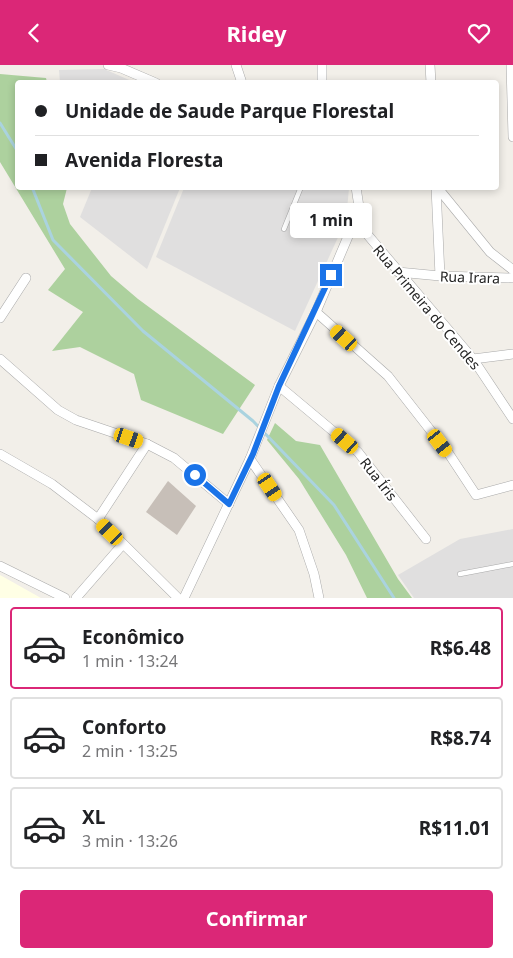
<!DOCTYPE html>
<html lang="pt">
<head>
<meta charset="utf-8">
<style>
	body { margin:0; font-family:"Noto Sans",sans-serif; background:#f2f2f2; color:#202124; height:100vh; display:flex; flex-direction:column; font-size:19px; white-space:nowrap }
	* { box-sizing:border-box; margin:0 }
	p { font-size:16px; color:#757577 }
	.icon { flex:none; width:28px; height:28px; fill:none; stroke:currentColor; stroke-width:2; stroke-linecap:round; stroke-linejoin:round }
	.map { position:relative; height:533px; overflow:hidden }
	.details { display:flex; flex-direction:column; background:#fff; flex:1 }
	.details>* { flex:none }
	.guide { position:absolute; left:15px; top:15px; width:484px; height:110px; border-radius:5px; box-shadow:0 2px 8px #0003; display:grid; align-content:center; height:110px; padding:0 20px; background:#fff }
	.end { position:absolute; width:22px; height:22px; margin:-11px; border:6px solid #1a73e8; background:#fff; box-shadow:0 0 0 2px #fff }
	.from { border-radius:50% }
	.bubble { position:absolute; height:35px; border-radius:5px; background:#fff; box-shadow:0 2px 8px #0003; font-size:16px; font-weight:700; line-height:35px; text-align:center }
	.car { position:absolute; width:15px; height:30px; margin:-15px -8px; border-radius:6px; box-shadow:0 0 4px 1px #0007; background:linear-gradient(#f5c518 24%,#345 0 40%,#f5c518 0 76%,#345 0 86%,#f5c518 0) }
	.guide b { display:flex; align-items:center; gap:18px; height:48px; font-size:19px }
	.guide b+b { border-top:1px solid #e0e0e0 }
	.guide i { width:12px; height:12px; background:#202124 }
	ul { padding:9px 0 0; list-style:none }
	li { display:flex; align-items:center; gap:15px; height:82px; margin:0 10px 8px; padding:0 10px; border:2px solid #e0e0e0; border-radius:5px }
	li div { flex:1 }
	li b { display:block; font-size:19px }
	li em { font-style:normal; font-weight:700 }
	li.selected { border-color:#db2777 }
	li>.icon { width:45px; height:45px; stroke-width:1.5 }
	.action { display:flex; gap:10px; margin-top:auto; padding:10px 20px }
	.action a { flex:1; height:58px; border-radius:5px; background:#db2777; color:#fff; font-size:20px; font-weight:700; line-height:58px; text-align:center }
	header { display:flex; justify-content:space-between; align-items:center; height:65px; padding:0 20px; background:#db2777; color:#fff; font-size:22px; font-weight:700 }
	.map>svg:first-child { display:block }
	.residential { fill:#e0dfdf }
	.education { fill:#ffffe5 }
	.forest { fill:#add19e }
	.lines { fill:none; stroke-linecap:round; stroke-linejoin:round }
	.stream { stroke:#aad3df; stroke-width:3 }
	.building { fill:#c7bfb8 }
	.service-casing { stroke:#a9a9a9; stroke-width:5.5 }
	.minor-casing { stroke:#a9a9a9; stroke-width:10 }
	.service { stroke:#fff; stroke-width:4.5 }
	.minor { stroke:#fff; stroke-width:9 }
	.route { stroke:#1a73e8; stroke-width:6 }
	.labels { text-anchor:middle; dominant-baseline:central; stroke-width:4; stroke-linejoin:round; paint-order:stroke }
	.street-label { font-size:14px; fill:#222; stroke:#fff }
</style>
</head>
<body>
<header><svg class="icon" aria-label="back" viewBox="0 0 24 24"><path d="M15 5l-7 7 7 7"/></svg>Ridey<svg class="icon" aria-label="heart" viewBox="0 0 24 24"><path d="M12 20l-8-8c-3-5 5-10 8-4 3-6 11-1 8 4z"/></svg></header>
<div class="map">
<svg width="513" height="533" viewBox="0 0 513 533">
	<rect width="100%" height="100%" fill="#f2efe9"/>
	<!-- residential -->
	<g class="residential">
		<path d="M104,4L134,17H60L59,5Z"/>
		<path d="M92,123H180L147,204L80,152Z"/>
		<path d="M184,123H349L346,155L295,266L156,192Z"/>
		<path d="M513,464V533H414L398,510L460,474Z"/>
	</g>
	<!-- education -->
	<path class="education" d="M0,510L41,533H0Z"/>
	<!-- forest -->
	<g class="forest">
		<path d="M0,9L46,13L47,17L18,18V122L67,123L63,139L70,159L111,211L138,234L255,320L223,369L141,335L134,309L80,282L52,286L83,247L48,225L65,204L0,97Z"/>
		<path d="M275,358L296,376L320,380L398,514L412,533H367L346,490L299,414L267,375Z"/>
	</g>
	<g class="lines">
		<!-- stream -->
		<g class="stream">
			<path d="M0,58L18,87"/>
			<path d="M32,122L53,175L143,266L253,356L334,440L394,533"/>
		</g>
	</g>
	<!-- building -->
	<path class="building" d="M168,416L196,441L177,470L146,447Z"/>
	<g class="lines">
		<!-- service casing -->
		<g class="service-casing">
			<g id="service">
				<path d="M284,164L301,122"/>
				<path d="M460,509L513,499"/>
			</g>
		</g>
		<!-- minor casing -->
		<g class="minor-casing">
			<g id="minor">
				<path d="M108,0L121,3L156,18"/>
				<path d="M236,0L242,18"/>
				<path d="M430,0L431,18"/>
				<path d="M511,0L513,72"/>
				<path d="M322,18V0"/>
				<path d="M436,122L440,211"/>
				<path d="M437,122L490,187L513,205"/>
				<path d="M355,155L473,294L513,354"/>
				<path d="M398,207L440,211L513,213"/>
				<path d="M316,247L388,311L449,389L476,430L513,420"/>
				<path d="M0,253L26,213"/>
				<path d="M0,294L58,345L76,355L147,379L174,393L229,439"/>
				<path d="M473,294L513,289"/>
				<path d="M279,321L358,387L426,474"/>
				<path d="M0,389L52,419L98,454L178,533"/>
				<path d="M250,394L299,465L314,509L319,533"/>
				<path d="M98,454L147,379"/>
				<path d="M0,501L65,533"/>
				<path d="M76,533L123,479"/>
				<path d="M184,533L250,394L279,321L316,247L355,155L359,142L356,122"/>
			</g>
		</g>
		<!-- service -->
		<use href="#service" class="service"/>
		<!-- minor -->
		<use href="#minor" class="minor"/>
	</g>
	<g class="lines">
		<!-- route -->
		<path class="route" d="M195,410L229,439L253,389L279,321L331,210"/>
	</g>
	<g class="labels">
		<!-- street labels -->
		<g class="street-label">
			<text transform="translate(470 212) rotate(2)">Rua Irara</text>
			<text transform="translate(427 242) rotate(50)">Rua Primeira do Cendes</text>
			<text transform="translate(379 414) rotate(52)">Rua Íris</text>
		</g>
	</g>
</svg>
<i class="end from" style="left:195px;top:410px"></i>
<i class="end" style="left:331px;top:210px"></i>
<div class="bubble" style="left:290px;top:138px;width:82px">1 min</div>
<i class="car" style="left:344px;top:273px;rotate:312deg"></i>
<i class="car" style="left:129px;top:373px;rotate:109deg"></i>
<i class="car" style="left:345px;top:376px;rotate:311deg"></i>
<i class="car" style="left:440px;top:378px;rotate:143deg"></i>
<i class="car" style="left:270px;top:422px;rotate:146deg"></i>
<i class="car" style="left:110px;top:467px;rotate:314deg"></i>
<div class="guide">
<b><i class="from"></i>Unidade de Saude Parque Florestal</b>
<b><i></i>Avenida Floresta</b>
</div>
</div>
<section class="details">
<ul>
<li class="selected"><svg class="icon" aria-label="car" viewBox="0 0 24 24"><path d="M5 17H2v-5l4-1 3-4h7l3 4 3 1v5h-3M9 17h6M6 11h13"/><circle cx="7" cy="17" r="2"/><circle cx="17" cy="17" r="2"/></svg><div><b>Econômico</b><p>1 min · 13:24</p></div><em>R$6.48</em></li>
<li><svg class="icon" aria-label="car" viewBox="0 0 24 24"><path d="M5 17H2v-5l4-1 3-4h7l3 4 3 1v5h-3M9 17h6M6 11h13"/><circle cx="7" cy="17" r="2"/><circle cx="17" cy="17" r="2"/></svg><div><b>Conforto</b><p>2 min · 13:25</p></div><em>R$8.74</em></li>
<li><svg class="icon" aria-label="car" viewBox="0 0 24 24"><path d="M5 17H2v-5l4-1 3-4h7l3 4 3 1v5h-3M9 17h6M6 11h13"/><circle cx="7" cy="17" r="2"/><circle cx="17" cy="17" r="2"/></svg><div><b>XL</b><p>3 min · 13:26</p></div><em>R$11.01</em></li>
</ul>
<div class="action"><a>Confirmar</a></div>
</section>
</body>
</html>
